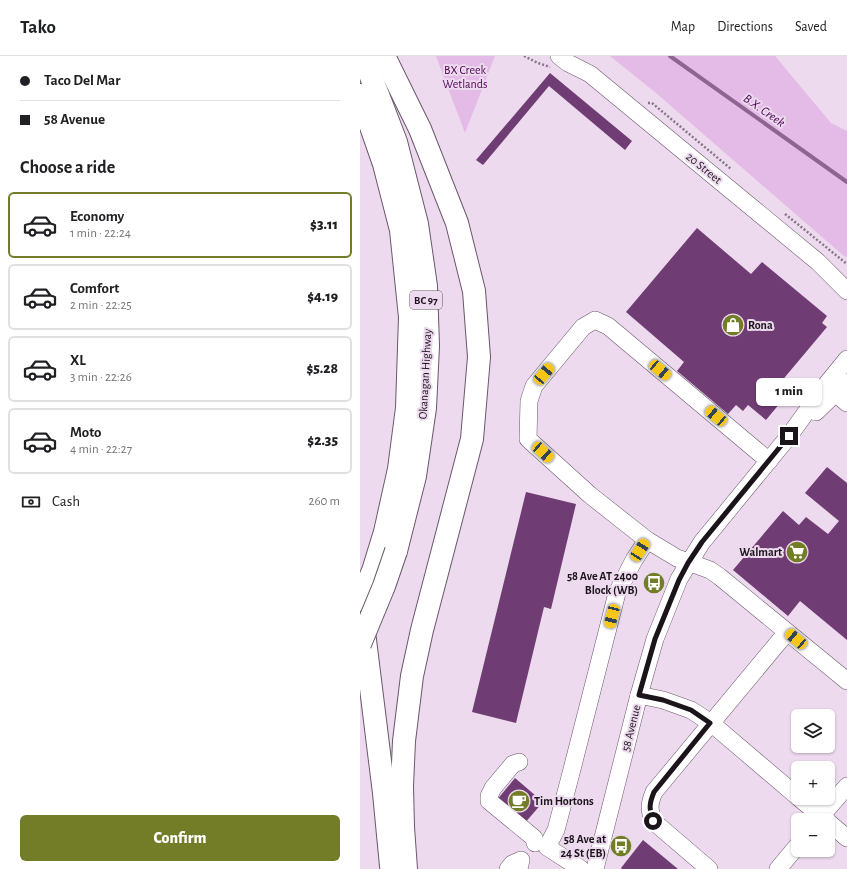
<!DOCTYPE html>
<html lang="en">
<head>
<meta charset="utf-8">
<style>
	body { margin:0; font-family:"Alegreya Sans",sans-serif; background:#f2f2f2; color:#202124; height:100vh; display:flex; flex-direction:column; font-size:15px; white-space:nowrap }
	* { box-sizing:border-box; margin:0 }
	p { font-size:13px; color:#757577 }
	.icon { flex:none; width:22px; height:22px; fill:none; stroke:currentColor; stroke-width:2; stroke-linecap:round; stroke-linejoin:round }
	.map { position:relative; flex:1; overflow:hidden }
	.sheet { display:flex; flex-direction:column; background:#fff; width:360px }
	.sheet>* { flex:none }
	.hud { display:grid; align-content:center; height:88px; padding:0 20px; background:#fff }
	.tools { position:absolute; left:431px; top:653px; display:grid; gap:8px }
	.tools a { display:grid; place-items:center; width:44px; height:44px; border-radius:6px; background:#fff; box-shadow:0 1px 3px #0004; font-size:20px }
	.end { position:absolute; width:18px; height:18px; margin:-9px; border:5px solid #1b141b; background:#fff; box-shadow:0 0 0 2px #fff }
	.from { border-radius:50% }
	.bubble { position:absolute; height:28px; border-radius:6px; background:#fff; box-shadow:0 1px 3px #0004; font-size:13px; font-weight:800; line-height:28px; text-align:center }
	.car { position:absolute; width:12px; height:24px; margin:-12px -6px; border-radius:5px; box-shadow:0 0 3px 1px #0007; background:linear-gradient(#f5c518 24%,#345 0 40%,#f5c518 0 76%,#345 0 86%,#f5c518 0) }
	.hud b { display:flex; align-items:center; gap:14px; height:38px; font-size:15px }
	.hud b+b { border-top:1px solid #e0e0e0 }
	.hud i { width:10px; height:10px; background:#202124 }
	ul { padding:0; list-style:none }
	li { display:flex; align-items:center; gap:12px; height:66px; margin:0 8px 6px; padding:0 12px; border:2px solid #e0e0e0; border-radius:6px }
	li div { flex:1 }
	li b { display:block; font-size:15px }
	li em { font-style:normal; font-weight:800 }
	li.current { border-color:#737c27 }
	li>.icon { width:36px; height:36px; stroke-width:1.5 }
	h2 { padding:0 20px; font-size:18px; line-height:48px }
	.pay { display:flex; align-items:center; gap:10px; height:44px; padding:0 20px; font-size:15px }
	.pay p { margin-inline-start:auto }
	.cta { display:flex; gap:8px; margin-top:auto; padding:8px 20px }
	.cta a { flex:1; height:46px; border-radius:6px; background:#737c27; color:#fff; font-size:16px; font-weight:800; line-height:46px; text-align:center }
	header { display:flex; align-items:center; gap:24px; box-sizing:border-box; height:56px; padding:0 20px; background:#fff; border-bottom:1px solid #e0e0e0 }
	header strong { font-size:19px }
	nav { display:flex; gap:22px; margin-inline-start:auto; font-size:14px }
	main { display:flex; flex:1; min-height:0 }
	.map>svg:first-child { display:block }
	.green { fill:#e4bae6 }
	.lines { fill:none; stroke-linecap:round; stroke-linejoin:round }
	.stream { stroke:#8e6490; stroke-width:4 }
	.building { fill:#703c74 }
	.minor-casing { stroke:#69586a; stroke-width:18 }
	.highway-casing { stroke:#69586a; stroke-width:24 }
	.path { stroke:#847784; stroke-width:2.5; stroke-dasharray:2 2; stroke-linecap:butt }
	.minor { stroke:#fff; stroke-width:17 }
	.highway { stroke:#fff; stroke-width:22 }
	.highway-bridge-casing { stroke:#69586a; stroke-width:24; stroke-linecap:butt }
	.highway-bridge { stroke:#fff; stroke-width:22 }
	.route { stroke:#1b141b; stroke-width:5 }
	.labels { text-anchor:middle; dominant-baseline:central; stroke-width:4; stroke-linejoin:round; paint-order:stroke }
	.shield { fill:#eddaee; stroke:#5a4f5a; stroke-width:1 }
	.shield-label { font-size:11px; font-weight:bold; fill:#1b141b }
	.park-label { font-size:12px; fill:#4d0253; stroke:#eddaee }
	.street-label { font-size:12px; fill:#1b141b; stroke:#eddaee }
	.poi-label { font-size:12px; font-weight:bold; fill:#1b141b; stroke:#eddaee; text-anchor:end }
	.water-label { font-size:13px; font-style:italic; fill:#4e0454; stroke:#eddaee }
</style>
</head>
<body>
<header>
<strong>Tako</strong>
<nav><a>Map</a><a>Directions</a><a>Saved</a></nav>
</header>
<main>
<section class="sheet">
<div class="hud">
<b><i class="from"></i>Taco Del Mar</b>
<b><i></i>58 Avenue</b>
</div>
<h2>Choose a ride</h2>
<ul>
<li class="current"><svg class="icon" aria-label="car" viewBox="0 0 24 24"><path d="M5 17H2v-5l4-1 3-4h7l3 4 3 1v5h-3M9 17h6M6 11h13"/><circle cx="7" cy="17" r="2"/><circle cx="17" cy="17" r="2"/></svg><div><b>Economy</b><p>1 min · 22:24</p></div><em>$3.11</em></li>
<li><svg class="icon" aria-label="car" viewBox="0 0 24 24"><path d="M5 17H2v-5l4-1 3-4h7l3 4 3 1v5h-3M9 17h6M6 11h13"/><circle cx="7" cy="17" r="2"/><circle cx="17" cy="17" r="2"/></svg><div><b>Comfort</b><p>2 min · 22:25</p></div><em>$4.19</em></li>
<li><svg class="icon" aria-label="car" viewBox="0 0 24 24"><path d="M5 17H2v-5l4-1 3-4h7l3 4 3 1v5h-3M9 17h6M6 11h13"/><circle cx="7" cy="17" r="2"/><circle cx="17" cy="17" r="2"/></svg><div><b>XL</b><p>3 min · 22:26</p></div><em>$5.28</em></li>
<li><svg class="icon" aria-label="car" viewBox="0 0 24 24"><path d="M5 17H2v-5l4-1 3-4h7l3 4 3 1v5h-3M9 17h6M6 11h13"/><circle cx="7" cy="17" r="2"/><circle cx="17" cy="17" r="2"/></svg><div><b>Moto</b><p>4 min · 22:27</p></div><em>$2.35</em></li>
</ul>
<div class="pay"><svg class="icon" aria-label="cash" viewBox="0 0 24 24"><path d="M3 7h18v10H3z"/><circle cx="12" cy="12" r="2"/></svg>Cash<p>260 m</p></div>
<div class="cta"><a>Confirm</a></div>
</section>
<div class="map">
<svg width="487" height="813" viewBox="0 0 487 813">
	<rect width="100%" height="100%" fill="#eddaee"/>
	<!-- green -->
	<g class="green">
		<path d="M76,0H135L105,77Z"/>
		<path d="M250,0H415L471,67L487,75V201L484,200L296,37Z"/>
	</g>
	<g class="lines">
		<!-- stream -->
		<path class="stream" d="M310,0L487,126"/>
	</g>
	<!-- building -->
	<g class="building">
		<path d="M190,17L272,85L265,94L189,30L123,109L116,104Z"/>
		<path d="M337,172L391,218L402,206L467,260L462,267L467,271L420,327L430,335L406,364L388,349L383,355L376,349L368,358L317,315L324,306L266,256Z"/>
		<path d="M467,411L487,427V584L440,545L428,560L373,514L423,455L439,469L446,461L468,478L479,465L445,437Z"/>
		<path d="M166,436L216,448L191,553L184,551L156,667L112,656Z"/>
		<path d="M155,722L183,746L164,768L136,745Z"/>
		<path d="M283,784L318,813H262L261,812Z"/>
	</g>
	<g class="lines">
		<!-- minor casing -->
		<g class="minor-casing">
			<g id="minor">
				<path d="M199,0L208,7L230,18L458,206L487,235"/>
				<path d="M475,337L487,347"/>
				<path d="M456,356L487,326"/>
				<path d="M409,405L248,270L235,264L223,271L174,330L169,345L168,383L230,439L287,484L317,502L350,514L360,521L487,625"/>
				<path d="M279,639L303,644L331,654L351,667L438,741"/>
				<path d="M159,706L153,708L133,732L129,740V745L174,782L175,787"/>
				<path d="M439,742L466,764"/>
				<path d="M458,764L487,730"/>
				<path d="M468,766L487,782"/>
				<path d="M148,813L152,808L161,804L159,813"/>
				<path d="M221,813L187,791L196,774L210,721L257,537L274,504L287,484"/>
				<path d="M235,813L279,639L295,583L319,523L342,486L429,380L465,330L487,303"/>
				<path d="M349,813L293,765C289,753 289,748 294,736L427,576"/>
				<path d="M418,813L438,789"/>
			</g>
		</g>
		<!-- highway casing -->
		<g class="highway-casing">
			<g id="highway">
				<path d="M2,0L8,13L36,86L57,168L66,230L68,290L65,352L55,420L36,495"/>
				<path d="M24,0L60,73L97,167L114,235L119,301L112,383L62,574L52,620L44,685L42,730L43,771L46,813"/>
				<path d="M0,39L24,108L41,174L50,261L47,352L39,413L25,476L13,515L0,544"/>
				<path d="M3,568L24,737L31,810"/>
			</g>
		</g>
		<!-- path -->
		<g class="path">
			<path d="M164,0L178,7L190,11"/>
			<path d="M288,47H292L371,113"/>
			<path d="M425,158L487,208"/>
		</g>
		<!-- minor -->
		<use href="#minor" class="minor"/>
		<!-- highway -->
		<use href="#highway" class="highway"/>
		<!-- highway-bridge casing -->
		<g class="highway-bridge-casing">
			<path id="highway-bridge" d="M0,588L24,530L36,495"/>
		</g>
		<!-- highway-bridge -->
		<use href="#highway-bridge" class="highway-bridge"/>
	</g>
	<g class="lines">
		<!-- route -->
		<path class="route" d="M293,765C289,753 289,748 294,736L350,667L331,654L303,644L279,639L295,583L319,524L328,507L342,486L429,380"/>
	</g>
	<!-- icons -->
	<defs>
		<g id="shop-disc" transform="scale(1.15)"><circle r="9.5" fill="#737c27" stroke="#eddaee"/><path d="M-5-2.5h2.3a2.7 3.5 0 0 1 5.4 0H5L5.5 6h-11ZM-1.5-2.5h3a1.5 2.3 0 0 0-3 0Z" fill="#fff"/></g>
		<g id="supermarket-disc" transform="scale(1.15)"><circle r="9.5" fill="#737c27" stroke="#eddaee"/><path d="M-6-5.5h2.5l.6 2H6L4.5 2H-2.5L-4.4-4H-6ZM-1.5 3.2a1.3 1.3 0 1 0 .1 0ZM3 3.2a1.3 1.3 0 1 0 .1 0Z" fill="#fff"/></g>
		<g id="bus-disc" transform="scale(1.15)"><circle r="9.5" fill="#737c27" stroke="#eddaee"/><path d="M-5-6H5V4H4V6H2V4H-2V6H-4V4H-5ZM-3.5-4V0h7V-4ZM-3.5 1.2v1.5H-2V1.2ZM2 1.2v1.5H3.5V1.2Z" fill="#fff"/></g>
		<g id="cafe-disc" transform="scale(1.15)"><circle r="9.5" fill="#737c27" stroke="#eddaee"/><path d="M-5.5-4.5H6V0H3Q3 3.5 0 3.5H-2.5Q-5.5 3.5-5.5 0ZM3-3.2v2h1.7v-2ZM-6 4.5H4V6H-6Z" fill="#fff"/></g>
	</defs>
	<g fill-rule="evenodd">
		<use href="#shop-disc" x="373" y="269"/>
		<use href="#supermarket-disc" x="437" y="496"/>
		<use href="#bus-disc" x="294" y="527"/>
		<use href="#cafe-disc" x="159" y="745"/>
		<use href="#bus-disc" x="261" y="790"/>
	</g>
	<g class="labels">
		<!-- shield labels -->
		<rect class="shield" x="50" y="235" width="32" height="18" rx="3"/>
		<g class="shield-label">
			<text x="66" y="244">BC 97</text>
		</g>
		<!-- park labels -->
		<g class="park-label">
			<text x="105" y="14">BX Creek<tspan x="105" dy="14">Wetlands</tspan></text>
		</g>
		<!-- street labels -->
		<g class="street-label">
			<text transform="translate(344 112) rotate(39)">20 Street</text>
			<text transform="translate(65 318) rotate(-87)">Okanagan Highway</text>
			<text transform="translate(271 672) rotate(-76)">58 Avenue</text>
		</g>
		<!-- poi labels -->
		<g class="poi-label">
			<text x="388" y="269" text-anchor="start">Rona</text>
			<text x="422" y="496">Walmart</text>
			<text x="278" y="520">58 Ave AT 2400<tspan x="278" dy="14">Block (WB)</tspan></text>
			<text x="174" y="745" text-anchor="start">Tim Hortons</text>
			<text x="246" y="783">58 Ave at<tspan x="246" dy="14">24 St (EB)</tspan></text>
		</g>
		<!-- water labels -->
		<g class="water-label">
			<text transform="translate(404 55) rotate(35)">B.X. Creek</text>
		</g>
	</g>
</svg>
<div class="tools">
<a><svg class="icon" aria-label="layers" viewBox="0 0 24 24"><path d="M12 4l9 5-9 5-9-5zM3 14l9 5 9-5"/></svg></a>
<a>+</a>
<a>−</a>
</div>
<i class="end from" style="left:293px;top:765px"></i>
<i class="end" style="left:429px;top:380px"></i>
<div class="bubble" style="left:396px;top:322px;width:66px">1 min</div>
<i class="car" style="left:300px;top:314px;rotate:130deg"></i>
<i class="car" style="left:184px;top:318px;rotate:40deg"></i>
<i class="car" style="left:356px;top:360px;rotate:310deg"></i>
<i class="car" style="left:183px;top:396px;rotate:132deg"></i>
<i class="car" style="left:280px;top:494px;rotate:33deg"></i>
<i class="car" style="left:252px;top:560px;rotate:194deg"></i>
<i class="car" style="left:436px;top:583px;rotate:310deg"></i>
</div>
</main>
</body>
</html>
